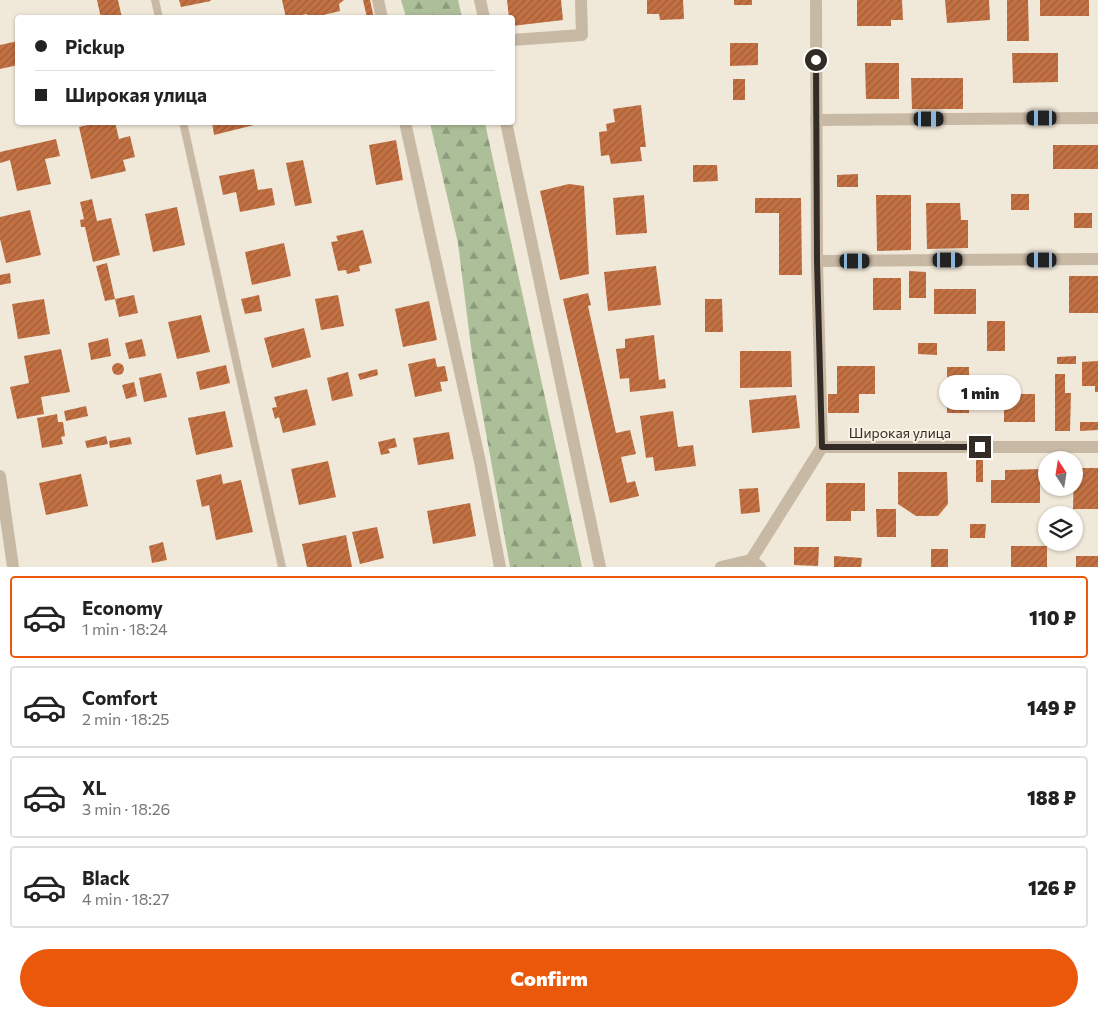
<!DOCTYPE html>
<html lang="en">
<head>
<meta charset="utf-8">
<style>
	body { margin:0; font-family:Commissioner,sans-serif; background:#f6f6f6; color:#222; height:100vh; display:flex; flex-direction:column; font-size:19px; white-space:nowrap }
	* { box-sizing:border-box; margin:0 }
	p { font-size:16px; color:#767676 }
	.icon { flex:none; width:28px; height:28px; fill:none; stroke:currentColor; stroke-width:2; stroke-linecap:round; stroke-linejoin:round }
	.map { position:relative; height:567px; overflow:hidden }
	.panel { display:flex; flex-direction:column; background:#fff; flex:1 }
	.panel>* { flex:none }
	.hud { position:absolute; left:15px; top:15px; width:500px; height:110px; border-radius:5px; box-shadow:0 1px 4px #0004; display:grid; align-content:center; height:110px; padding:0 20px; background:#fff }
	.needle { width:32px; rotate:348deg }
	.controls { position:absolute; left:1038px; top:451px; display:grid; gap:10px }
	.controls a { display:grid; place-items:center; width:45px; height:45px; border-radius:50%; background:#fff; box-shadow:0 1px 4px #0004; font-size:25px }
	.end { position:absolute; width:22px; height:22px; margin:-11px; border:6px solid #332c26; background:#fff; box-shadow:0 0 0 2px #fff }
	.from { border-radius:50% }
	.bubble { position:absolute; height:35px; border-radius:18px; background:#fff; box-shadow:0 1px 4px #0004; font-size:16px; font-weight:800; line-height:35px; text-align:center }
	.car { position:absolute; width:15px; height:30px; margin:-15px -8px; border-radius:6px; box-shadow:0 0 4px 1px #0007; background:linear-gradient(#222 24%,#8ab4d8 0 40%,#222 0 76%,#8ab4d8 0 86%,#222 0) }
	.hud b { display:flex; align-items:center; gap:18px; height:48px; font-size:19px }
	.hud b+b { border-top:1px solid #e0e0e0 }
	.hud i { width:12px; height:12px; background:#222 }
	ul { padding:9px 0 0; list-style:none }
	li { display:flex; align-items:center; gap:15px; height:82px; margin:0 10px 8px; padding:0 10px; border:2px solid #e0e0e0; border-radius:5px }
	li div { flex:1 }
	li b { display:block; font-size:19px }
	li em { font-style:normal; font-weight:800 }
	li.active { border-color:#ea580c }
	li>.icon { width:45px; height:45px; stroke-width:1.5 }
	.primary-button { display:flex; gap:10px; margin-top:auto; padding:10px 20px }
	.primary-button a { flex:1; height:58px; border-radius:30px; background:#ea580c; color:#fff; font-size:20px; font-weight:800; line-height:58px; text-align:center }
	.map>svg:first-child { display:block }
	.forest { fill:url(#forest-firs) }
	.building { fill:url(#building-hatch) }
	.lines { fill:none; stroke-linecap:round; stroke-linejoin:round }
	.lane { stroke:#c8b9a5; stroke-width:8 }
	.street { stroke:#c8b9a5; stroke-width:12 }
	.route { stroke:#332c26; stroke-width:6 }
	.labels { text-anchor:middle; dominant-baseline:central; stroke-width:4; stroke-linejoin:round; paint-order:stroke }
	.street-label { font-size:14px; fill:#332c26; stroke:#f8f1e4 }
</style>
</head>
<body>
<div class="map">
<svg width="1098" height="567" viewBox="0 0 1098 567">
	<defs>
		<pattern id="forest-firs" width="22" height="20" patternUnits="userSpaceOnUse" patternTransform="scale(1.25)"><rect width="22" height="20" fill="#adbf99"/><path d="M5 1l3.5 6h-7zM16 11l3.5 6h-7z" fill="#8d9b7d"/></pattern>
		<pattern id="building-hatch" width="6" height="6" patternUnits="userSpaceOnUse" patternTransform="scale(1.25)"><rect width="6" height="6" fill="#c37143"/><path d="M-1 1l2-2M0 6l6-6M5 7l2-2" fill="none" stroke="#9f5d38"/></pattern>
	</defs>
	<rect width="100%" height="100%" fill="#f0e8d8"/>
	<!-- forest -->
	<g class="forest">
		<path d="M401,0H458L462,17H406Z"/>
		<path d="M430,123H485L582,567H510L472,355L458,243Z"/>
	</g>
	<!-- building -->
	<g class="building">
		<path d="M97,0H118L122,18H101Z"/>
		<path d="M179,0H210L211,1L181,7Z"/>
		<path d="M282,0H344L339,4L340,11L311,18H308L307,14L286,18Z"/>
		<path d="M363,0H370L374,18H367Z"/>
		<path d="M507,0H561L563,20L512,26V18H509Z"/>
		<path d="M647,0H683L684,19L660,20L659,14H647Z"/>
		<rect x="734" y="0" width="18" height="5"/>
		<path d="M857,0H902L903,20H891V26H857Z"/>
		<path d="M945,0H989L990,20L947,23Z"/>
		<path d="M1007,0H1028L1029,41H1007Z"/>
		<rect x="1040" y="0" width="49" height="16"/>
		<path d="M18,41V65L0,69V45Z"/>
		<path d="M730,43H758V65L730,66Z"/>
		<path d="M1012,53H1058V82L1013,83Z"/>
		<path d="M865,63H899V99H866Z"/>
		<path d="M911,78H963V109H912Z"/>
		<rect x="733" y="79" width="12" height="21"/>
		<path d="M641,105L646,147H640L642,161L611,164L609,155L601,156L599,132L607,131L606,124L615,122L613,109Z"/>
		<path d="M100,122H115L119,139L130,136L135,157L123,160L126,171L91,179L79,127Z"/>
		<path d="M212,122H253L254,125L214,135Z"/>
		<path d="M56,139L60,156L45,159L51,184L17,191L10,160L0,163V152Z"/>
		<path d="M396,140L403,180L376,185L369,145Z"/>
		<rect x="1053" y="145" width="45" height="24"/>
		<path d="M303,160L312,203L295,206L286,163Z"/>
		<path d="M693,165H717L718,181L693,182Z"/>
		<path d="M254,169L258,190L272,188L275,205L240,212L236,192L223,195L219,176Z"/>
		<path d="M858,174V187H837V175Z"/>
		<path d="M569,184L584,186L589,274L560,280L540,191Z"/>
		<rect x="1011" y="194" width="18" height="16"/>
		<path d="M644,195L647,233L616,235L613,198Z"/>
		<path d="M876,195H911V250L877,251Z"/>
		<path d="M755,198H801L802,275H779V213H755Z"/>
		<path d="M92,199L97,221L111,218L120,255L93,262L85,227H81L80,220L84,219L80,202Z"/>
		<path d="M926,203H960L961,220H968V248L927,249Z"/>
		<path d="M177,207L185,245L153,252L145,214Z"/>
		<path d="M30,210L41,255L6,263L0,239V217Z"/>
		<rect x="1074" y="213" width="18" height="15"/>
		<path d="M363,230L372,263L359,266L360,271L347,274L346,270L338,271L331,242L338,241L336,236Z"/>
		<path d="M284,243L291,276L252,285L245,252Z"/>
		<path d="M107,263L115,299L105,301L96,266Z"/>
		<path d="M656,266L661,305L608,311L604,272Z"/>
		<path d="M909,271L926,272V298H909Z"/>
		<path d="M10,273L11,283L0,285V275Z"/>
		<rect x="1069" y="276" width="29" height="37"/>
		<rect x="873" y="278" width="28" height="32"/>
		<rect x="934" y="289" width="42" height="25"/>
		<path d="M588,293L591,305L588,306L616,433L630,430L636,454L621,457L627,483L635,481L639,496L610,503L563,299Z"/>
		<path d="M134,295L138,313L119,317L115,299Z"/>
		<path d="M259,295L262,311L245,314L241,299Z"/>
		<path d="M338,295L344,326L321,330L315,299Z"/>
		<path d="M44,299L50,334L18,339L12,304Z"/>
		<path d="M705,299H722L723,332H705Z"/>
		<path d="M429,301L437,340L403,347L395,309Z"/>
		<path d="M201,315L210,352L177,359L168,322Z"/>
		<rect x="987" y="321" width="18" height="30"/>
		<path d="M304,328L311,357L272,368L264,338Z"/>
		<path d="M654,335L659,380L665,379L666,388L630,392L629,378L620,379L616,349L625,348V339Z"/>
		<path d="M108,338L111,356L91,360L88,343Z"/>
		<path d="M142,339L146,356L129,359L125,343Z"/>
		<path d="M918,343H937V355L918,354Z"/>
		<path d="M61,349L70,392L41,397L44,414L17,419L10,387L29,383L24,356Z"/>
		<path d="M740,351H791L792,387L740,388Z"/>
		<path d="M1076,356V364H1057V357Z"/>
		<path d="M435,358L437,367L445,366L448,381L440,382L442,391L415,397L408,364Z"/>
		<path d="M1098,361V392H1095V386H1082V362Z"/>
		<circle cx="118" cy="369" r="6"/>
		<path d="M226,365L230,383L200,390L196,372Z"/>
		<path d="M837,366H875V394H859V413H828V394H837Z"/>
		<rect x="947" y="367" width="22" height="46"/>
		<path d="M377,369L378,375L360,380L358,374Z"/>
		<path d="M348,372L353,396L332,401L327,378Z"/>
		<path d="M161,373L167,397L144,402L139,378Z"/>
		<path d="M1055,374H1065V393H1071L1070,431H1055Z"/>
		<path d="M134,382L137,396L126,399L122,385Z"/>
		<path d="M307,389L316,425L283,433L279,417L275,419L272,408L277,407L274,397Z"/>
		<rect x="1004" y="394" width="31" height="28"/>
		<path d="M796,395L800,428L752,433L749,400Z"/>
		<path d="M86,406L88,416L66,421L64,411Z"/>
		<path d="M225,411L233,447L196,455L188,418Z"/>
		<path d="M673,411L678,447L693,445L696,466L655,471L653,457L646,458L640,416Z"/>
		<path d="M57,414L58,422H63L65,436L61,437L63,444L42,448L37,418Z"/>
		<path d="M1080,422H1098V430L1080,431Z"/>
		<path d="M449,432L454,459L418,465L413,438Z"/>
		<path d="M106,436L108,444L87,448L85,441Z"/>
		<path d="M130,437L132,444L110,448L109,441Z"/>
		<path d="M395,438L397,447L388,449L390,453L381,455L378,442Z"/>
		<path d="M976,459L983,460V482H976Z"/>
		<path d="M328,461L336,497L299,505L291,469Z"/>
		<path d="M1074,468H1098V509H1073Z"/>
		<path d="M1040,469V503H991V480H1005V470Z"/>
		<path d="M898,472H947L948,504L938,516H916L898,504Z"/>
		<path d="M81,474L88,506L46,515L39,483Z"/>
		<path d="M221,474L223,484L241,480L253,532L216,540L209,505L202,507L196,480Z"/>
		<path d="M826,483H865V511H851V521H826Z"/>
		<path d="M758,488L760,512L741,514L739,489Z"/>
		<path d="M470,503L476,536L433,544L427,511Z"/>
		<path d="M876,509H896V537H877Z"/>
		<path d="M970,524H986L985,538H970Z"/>
		<path d="M377,527L384,558L360,564L352,532Z"/>
		<path d="M346,535L352,567H307L302,544Z"/>
		<path d="M163,542L167,560L152,563L149,546Z"/>
		<rect x="1011" y="546" width="36" height="21"/>
		<path d="M794,547H819L818,566L794,565Z"/>
		<rect x="931" y="549" width="17" height="18"/>
		<path d="M834,556L862,558L861,567H834Z"/>
		<rect x="1076" y="556" width="22" height="11"/>
	</g>
	<g class="lines">
		<!-- lane -->
		<g class="lane">
			<path d="M155,0L159,18"/>
			<path d="M183,122L282,567"/>
		</g>
		<!-- street -->
		<g class="street">
			<path d="M378,0L382,18"/>
			<path d="M480,0L484,18"/>
			<path d="M512,40L582,35L581,0"/>
			<path d="M816,120L1098,118"/>
			<path d="M405,122L480,462L500,567"/>
			<path d="M506,122L600,567"/>
			<path d="M817,261L1098,259"/>
			<path d="M822,447H1098"/>
			<path d="M0,476L13,567"/>
			<path d="M721,567L751,560"/>
			<path d="M760,567L751,560L822,447L817,261L816,0"/>
		</g>
	</g>
	<g class="lines">
		<!-- route -->
		<path class="route" d="M816,60L817,261L822,447H980"/>
	</g>
	<g class="labels">
		<!-- street labels -->
		<g class="street-label">
			<text x="900" y="432">Широкая улица</text>
		</g>
	</g>
</svg>
<div class="controls">
<a><svg class="needle" viewBox="-14 -14 28 28"><path d="M0-13l5 13h-10z" fill="#e53935"/><path d="M0 13l5-13h-10z" fill="#767676"/></svg></a>
<a><svg class="icon" aria-label="layers" viewBox="0 0 24 24"><path d="M12 4l9 5-9 5-9-5zM3 14l9 5 9-5"/></svg></a>
</div>
<i class="end from" style="left:816px;top:60px"></i>
<i class="end" style="left:980px;top:447px"></i>
<div class="bubble" style="left:939px;top:375px;width:82px">1 min</div>
<i class="car" style="left:1042px;top:118px;rotate:270deg"></i>
<i class="car" style="left:929px;top:119px;rotate:90deg"></i>
<i class="car" style="left:948px;top:260px;rotate:90deg"></i>
<i class="car" style="left:1042px;top:260px;rotate:270deg"></i>
<i class="car" style="left:855px;top:261px;rotate:90deg"></i>
<div class="hud">
<b><i class="from"></i>Pickup</b>
<b><i></i>Широкая улица</b>
</div>
</div>
<section class="panel">
<ul>
<li class="active"><svg class="icon" aria-label="car" viewBox="0 0 24 24"><path d="M5 17H2v-5l4-1 3-4h7l3 4 3 1v5h-3M9 17h6M6 11h13"/><circle cx="7" cy="17" r="2"/><circle cx="17" cy="17" r="2"/></svg><div><b>Economy</b><p>1 min · 18:24</p></div><em>110 ₽</em></li>
<li><svg class="icon" aria-label="car" viewBox="0 0 24 24"><path d="M5 17H2v-5l4-1 3-4h7l3 4 3 1v5h-3M9 17h6M6 11h13"/><circle cx="7" cy="17" r="2"/><circle cx="17" cy="17" r="2"/></svg><div><b>Comfort</b><p>2 min · 18:25</p></div><em>149 ₽</em></li>
<li><svg class="icon" aria-label="car" viewBox="0 0 24 24"><path d="M5 17H2v-5l4-1 3-4h7l3 4 3 1v5h-3M9 17h6M6 11h13"/><circle cx="7" cy="17" r="2"/><circle cx="17" cy="17" r="2"/></svg><div><b>XL</b><p>3 min · 18:26</p></div><em>188 ₽</em></li>
<li><svg class="icon" aria-label="car" viewBox="0 0 24 24"><path d="M5 17H2v-5l4-1 3-4h7l3 4 3 1v5h-3M9 17h6M6 11h13"/><circle cx="7" cy="17" r="2"/><circle cx="17" cy="17" r="2"/></svg><div><b>Black</b><p>4 min · 18:27</p></div><em>126 ₽</em></li>
</ul>
<div class="primary-button"><a>Confirm</a></div>
</section>
</body>
</html>
